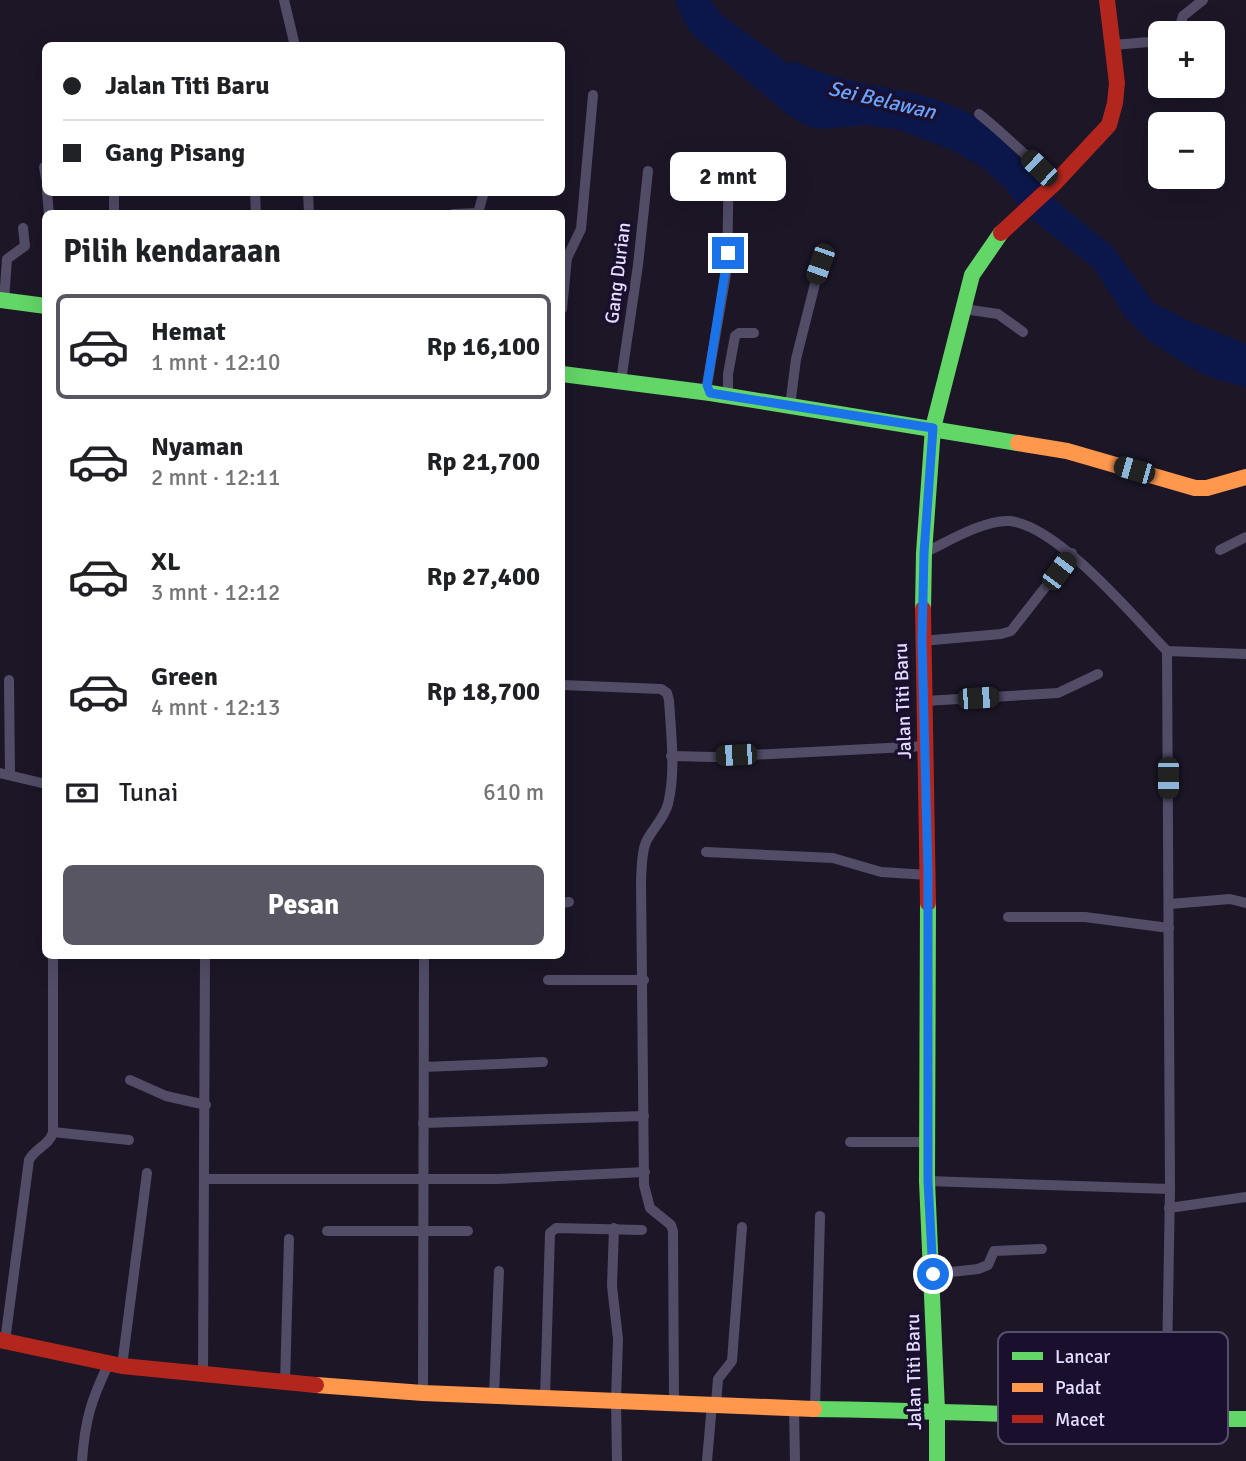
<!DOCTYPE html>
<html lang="id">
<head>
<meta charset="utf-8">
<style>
	body { margin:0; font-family:Signika,sans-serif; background:#f6f6f6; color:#202124; height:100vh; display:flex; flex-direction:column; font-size:26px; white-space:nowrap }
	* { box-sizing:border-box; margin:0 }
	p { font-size:23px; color:#757577 }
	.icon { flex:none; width:38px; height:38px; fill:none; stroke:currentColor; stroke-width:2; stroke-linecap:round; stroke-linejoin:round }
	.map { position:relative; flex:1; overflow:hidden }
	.panel { position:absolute; left:42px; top:210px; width:523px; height:749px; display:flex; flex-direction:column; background:#fff; border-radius:10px; box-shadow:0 7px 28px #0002 }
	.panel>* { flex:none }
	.hud { position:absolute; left:42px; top:42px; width:523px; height:154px; border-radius:10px; box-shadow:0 7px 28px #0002; display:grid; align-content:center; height:154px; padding:0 21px; background:#fff }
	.controls { position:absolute; left:1148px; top:21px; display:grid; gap:14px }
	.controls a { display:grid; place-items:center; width:77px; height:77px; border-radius:10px; background:#fff; box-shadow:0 7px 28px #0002; font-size:35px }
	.end { position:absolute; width:32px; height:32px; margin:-16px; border:9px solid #1a73e8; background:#fff; box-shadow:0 0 0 4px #fff }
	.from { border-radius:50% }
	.bubble { position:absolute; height:49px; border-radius:10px; background:#fff; box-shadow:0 7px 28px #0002; font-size:23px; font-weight:800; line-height:49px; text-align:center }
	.car { position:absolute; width:21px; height:42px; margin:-21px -10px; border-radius:9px; box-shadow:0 0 5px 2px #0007; background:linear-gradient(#222 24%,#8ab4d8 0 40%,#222 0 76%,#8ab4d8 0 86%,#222 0) }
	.hud b { display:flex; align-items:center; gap:24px; height:66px; font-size:26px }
	.hud b+b { border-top:2px solid #e0e0e0 }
	.hud i { width:18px; height:18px; background:#202124 }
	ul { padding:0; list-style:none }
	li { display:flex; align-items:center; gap:21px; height:105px; margin:0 14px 10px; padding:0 7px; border:4px solid transparent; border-radius:10px }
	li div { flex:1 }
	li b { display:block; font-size:26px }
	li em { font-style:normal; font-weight:800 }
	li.current { border-color:#595664 }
	li>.icon { width:63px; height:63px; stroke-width:1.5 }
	h2 { padding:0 21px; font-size:32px; line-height:84px }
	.pay { display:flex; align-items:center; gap:18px; height:77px; padding:0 21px; font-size:26px }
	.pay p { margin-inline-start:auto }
	.action { display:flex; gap:14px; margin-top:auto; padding:14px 21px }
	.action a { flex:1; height:80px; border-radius:10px; background:#595664; color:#fff; font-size:28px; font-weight:800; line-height:80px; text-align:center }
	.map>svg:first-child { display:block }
	.water { fill:#0b174a }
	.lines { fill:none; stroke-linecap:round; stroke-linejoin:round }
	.river { stroke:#0b174a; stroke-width:24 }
	.street { stroke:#524c67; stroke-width:10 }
	.fast { stroke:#63d668; stroke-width:16 }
	.slow { stroke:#ff974d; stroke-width:16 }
	.jam { stroke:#b3261e; stroke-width:16 }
	.route { stroke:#1a73e8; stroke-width:9 }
	.labels { text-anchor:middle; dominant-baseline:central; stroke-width:7; stroke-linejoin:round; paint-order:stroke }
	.street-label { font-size:19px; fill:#e5dcff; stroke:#1a102d }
	.water-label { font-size:21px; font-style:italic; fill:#6aa3ff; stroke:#1a102d }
	.key { fill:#1a102d; stroke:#574d6c; stroke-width:2 }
	.key-label { font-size:19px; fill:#e5dcff }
</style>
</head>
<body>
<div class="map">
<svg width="1246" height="1461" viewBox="0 0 1246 1461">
	<rect width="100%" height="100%" fill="#1c1627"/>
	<!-- water -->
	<path class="water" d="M675,0H710L722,15L793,67L823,86L844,95L921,112L954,126H971L1007,145L1043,184L1057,202L1112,246L1154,303L1189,321L1246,344V387L1216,379L1193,369L1152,343L1126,318L1094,268L1026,215L1004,187L986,170L956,152L900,130L865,125L818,129L807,126L787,114L694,36L687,27Z"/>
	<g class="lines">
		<!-- river -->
		<path class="river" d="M794,74C859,106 938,93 994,146"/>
		<!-- street -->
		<g class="street">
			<path d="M284,0L295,46"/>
			<path d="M1167,33L1180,26L1183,16L1203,0"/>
			<path d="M1113,45L1149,42L1160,36"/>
			<path d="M979,114C1006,135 1029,161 1057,180"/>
			<path d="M44,167L46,178"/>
			<path d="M47,192L49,214"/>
			<path d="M114,192V214"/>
			<path d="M255,192L256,214"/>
			<path d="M308,192L309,214"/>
			<path d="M453,214L478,213L484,192"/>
			<path d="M4,301L7,259L25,246L23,228"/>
			<path d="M562,309L567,258L581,229L593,95"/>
			<path d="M964,309L998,314L1023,332"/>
			<path d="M621,381L638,265L648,171"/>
			<path d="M710,393L707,385L727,268L729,160"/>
			<path d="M728,396V374L735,336L739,333H754"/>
			<path d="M790,406L796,359L820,264"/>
			<path d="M1220,550L1246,537"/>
			<path d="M924,553C947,542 985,519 1010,521C1058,526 1133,616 1167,651L1246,654"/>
			<path d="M922,641L1001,634L1011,631L1072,553"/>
			<path d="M9,680L10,775"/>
			<path d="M562,685L661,689L667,693L669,700C671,733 676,772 668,804C664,819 652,829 646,842C641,854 642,868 641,880L644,1185L650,1208L671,1225L673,1231L674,1402"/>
			<path d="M925,701L1058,693L1098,674"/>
			<path d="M671,756L713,757L926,746"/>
			<path d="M0,773L46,784"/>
			<path d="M706,852L833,858L881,872L928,875"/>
			<path d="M562,903L569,902"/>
			<path d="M1170,904L1230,899L1246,903"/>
			<path d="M1008,917H1085L1169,928"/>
			<path d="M548,980H644"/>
			<path d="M424,1067L543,1062"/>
			<path d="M130,1080L166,1096L206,1105"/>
			<path d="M423,1123L644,1116"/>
			<path d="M53,1132L129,1140"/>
			<path d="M850,1142H928"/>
			<path d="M205,1179H497L645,1172"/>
			<path d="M927,1181L1170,1189"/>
			<path d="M1169,1208L1246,1197"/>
			<path d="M614,1228L612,1286L618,1339L616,1400L617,1461"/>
			<path d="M327,1231H468"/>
			<path d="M933,1274L978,1269L988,1265L994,1251L1042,1249"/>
			<path d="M5,1341L29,1160C35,1148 50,1145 53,1132V956"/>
			<path d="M122,1366L147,1173"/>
			<path d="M203,1375L205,956"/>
			<path d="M285,1383L289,1239"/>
			<path d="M423,1393L424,956"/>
			<path d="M494,1396L499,1271"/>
			<path d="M545,1398L550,1233L556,1228L642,1230"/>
			<path d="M716,1404L718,1379L732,1361L742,1227"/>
			<path d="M794,1408L795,1461"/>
			<path d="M815,1409L820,1216"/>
			<path d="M1166,1419L1170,1189L1167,651"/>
			<path d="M82,1461C85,1420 91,1400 109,1363"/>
			<path d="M707,1461L712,1404"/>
		</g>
		<!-- fast -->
		<g class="fast">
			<path d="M0,300L46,306"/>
			<path d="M562,374L710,393L1018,443"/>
			<path d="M923,609L924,553L933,428L972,275L1001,233"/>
			<path d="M928,903L927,1181L937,1410V1461"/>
			<path d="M814,1409C958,1411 1102,1419 1246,1419"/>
		</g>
		<!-- slow -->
		<g class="slow">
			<path d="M1018,443L1067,451L1195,488H1207L1246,477"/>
			<path d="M316,1385L423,1393L814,1409"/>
		</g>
		<!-- jam -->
		<g class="jam">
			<path d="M1001,233L1054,184L1109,125L1115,103L1117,83L1107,0"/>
			<path d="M923,609L928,903"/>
			<path d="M0,1340L122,1366L316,1385"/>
		</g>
	</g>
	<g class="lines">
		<!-- route -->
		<path class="route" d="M728,253L707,385L710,393L933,428L924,553L922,641L928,875V1181L933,1274"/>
	</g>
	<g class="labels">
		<!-- street labels -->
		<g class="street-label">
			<text transform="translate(618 273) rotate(-83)">Gang Durian</text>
			<text transform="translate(903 701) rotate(-92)">Jalan Titi Baru</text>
			<text transform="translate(914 1372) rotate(-91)">Jalan Titi Baru</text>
		</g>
		<!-- water labels -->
		<g class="water-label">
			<text transform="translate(882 100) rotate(13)">Sei Belawan</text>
		</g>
	</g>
	<!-- legend -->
	<rect x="998" y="1332" width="230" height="112" rx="10" class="key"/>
	<rect x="1012" y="1352" width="31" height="8" fill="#63d668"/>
	<rect x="1012" y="1383" width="31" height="9" fill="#ff974d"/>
	<rect x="1012" y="1415" width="31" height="8" fill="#b3261e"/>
	<g class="key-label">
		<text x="1055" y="1363">Lancar</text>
		<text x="1055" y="1394">Padat</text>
		<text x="1055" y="1426">Macet</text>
	</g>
</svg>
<div class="controls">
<a>+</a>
<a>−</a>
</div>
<i class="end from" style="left:933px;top:1274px"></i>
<i class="end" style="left:728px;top:253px"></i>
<div class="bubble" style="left:670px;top:152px;width:116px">2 mnt</div>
<i class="car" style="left:1039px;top:168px;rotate:314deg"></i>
<i class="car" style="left:820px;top:264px;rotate:199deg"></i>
<i class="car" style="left:1134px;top:470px;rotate:286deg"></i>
<i class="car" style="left:1059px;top:571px;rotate:37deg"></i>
<i class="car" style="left:978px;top:698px;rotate:86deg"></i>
<i class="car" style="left:736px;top:755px;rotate:267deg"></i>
<i class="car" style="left:1168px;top:778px;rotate:180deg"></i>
<div class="hud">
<b><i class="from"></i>Jalan Titi Baru</b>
<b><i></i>Gang Pisang</b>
</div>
<section class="panel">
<h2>Pilih kendaraan</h2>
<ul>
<li class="current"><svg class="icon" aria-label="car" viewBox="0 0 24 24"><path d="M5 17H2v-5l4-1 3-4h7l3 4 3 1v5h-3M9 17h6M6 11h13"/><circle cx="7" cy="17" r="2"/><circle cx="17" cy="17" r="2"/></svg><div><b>Hemat</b><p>1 mnt · 12:10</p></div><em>Rp 16,100</em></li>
<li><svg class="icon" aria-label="car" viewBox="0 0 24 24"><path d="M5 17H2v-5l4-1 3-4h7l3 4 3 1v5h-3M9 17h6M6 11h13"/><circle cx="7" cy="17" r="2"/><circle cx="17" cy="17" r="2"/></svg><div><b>Nyaman</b><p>2 mnt · 12:11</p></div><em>Rp 21,700</em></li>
<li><svg class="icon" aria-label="car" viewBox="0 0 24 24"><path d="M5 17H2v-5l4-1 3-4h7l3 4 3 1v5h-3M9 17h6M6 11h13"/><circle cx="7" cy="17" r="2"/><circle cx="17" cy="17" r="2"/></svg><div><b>XL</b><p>3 mnt · 12:12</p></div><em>Rp 27,400</em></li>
<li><svg class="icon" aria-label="car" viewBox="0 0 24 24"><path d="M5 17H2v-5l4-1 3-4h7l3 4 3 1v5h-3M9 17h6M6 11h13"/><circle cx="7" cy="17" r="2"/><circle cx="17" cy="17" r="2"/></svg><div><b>Green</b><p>4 mnt · 12:13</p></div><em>Rp 18,700</em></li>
</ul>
<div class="pay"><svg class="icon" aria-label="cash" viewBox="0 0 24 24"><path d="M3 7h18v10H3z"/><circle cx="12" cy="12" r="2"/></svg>Tunai<p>610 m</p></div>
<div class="action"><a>Pesan</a></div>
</section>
</div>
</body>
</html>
